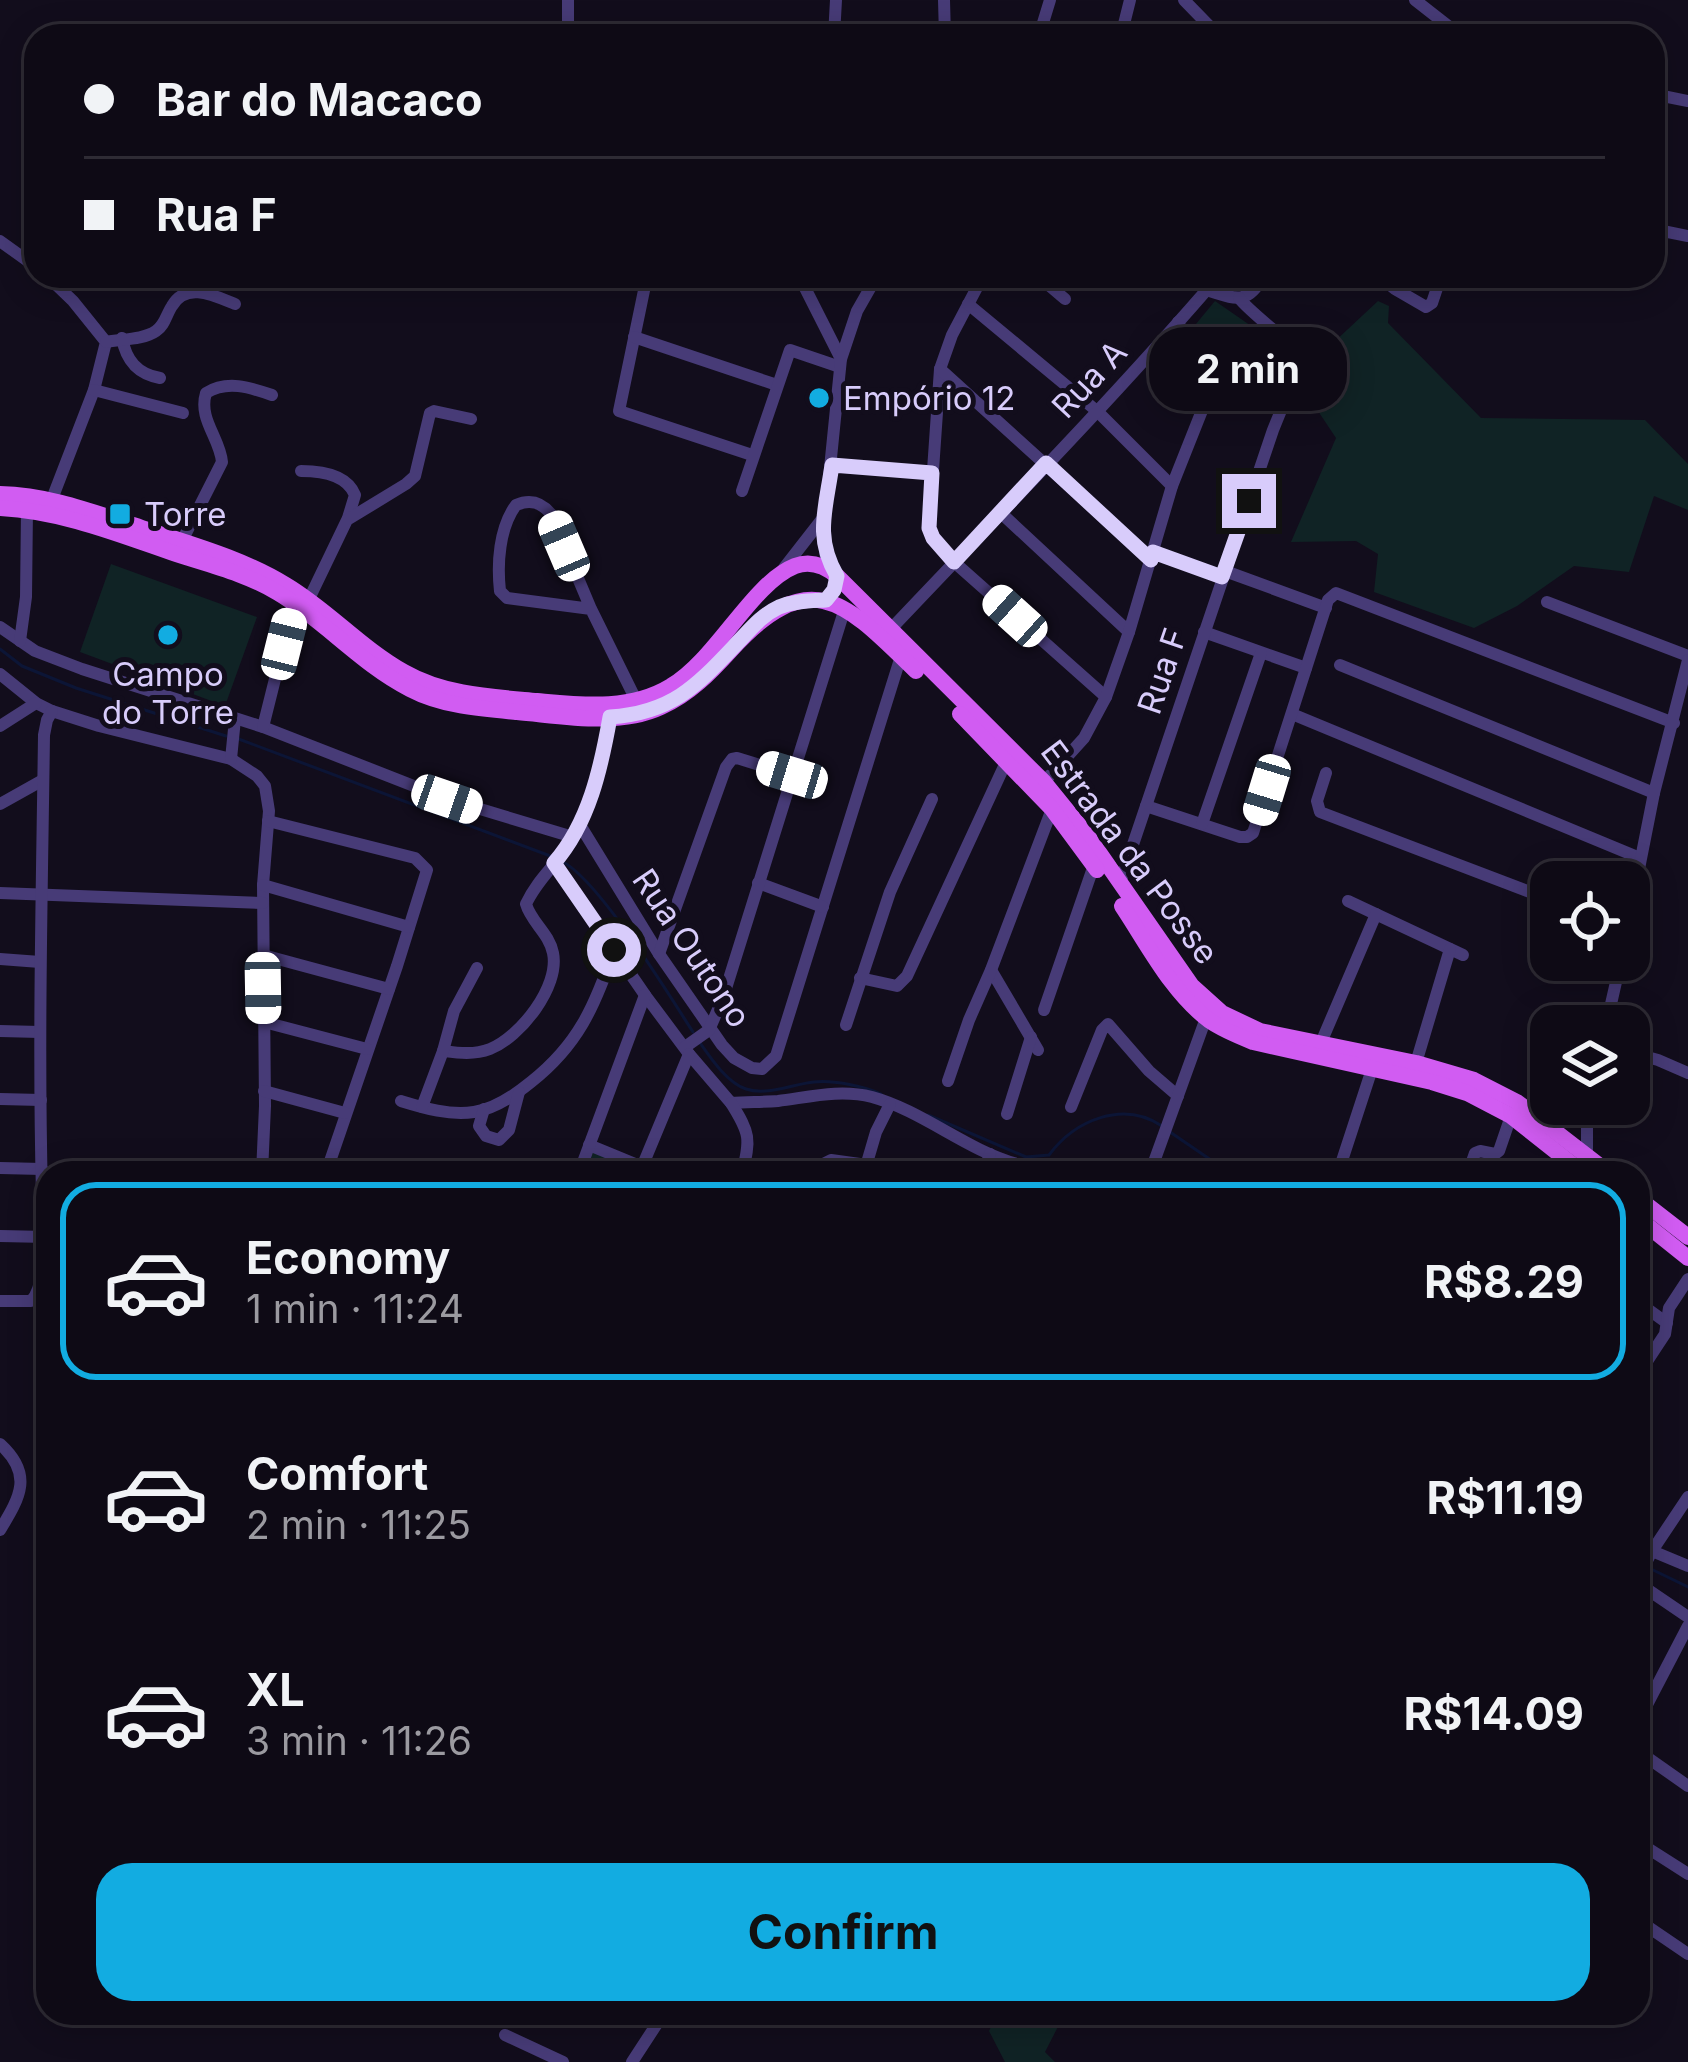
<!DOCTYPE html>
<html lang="en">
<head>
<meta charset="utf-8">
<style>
	body { margin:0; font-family:Inter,sans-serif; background:#1c1822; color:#f1f3f6; height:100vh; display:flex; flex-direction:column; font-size:45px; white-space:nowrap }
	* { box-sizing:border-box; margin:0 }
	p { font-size:39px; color:#9b9aa0 }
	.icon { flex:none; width:66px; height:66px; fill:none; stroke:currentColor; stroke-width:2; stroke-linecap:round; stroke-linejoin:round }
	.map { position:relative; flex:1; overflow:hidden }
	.side { position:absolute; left:36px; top:1161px; width:1614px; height:864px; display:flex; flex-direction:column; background:#0e0a15; border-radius:36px; box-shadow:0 6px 30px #0003,0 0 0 3px #2e2b34 }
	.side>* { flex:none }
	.hud { position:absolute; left:24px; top:24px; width:1641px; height:264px; border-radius:36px; box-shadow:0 6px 30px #0003,0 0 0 3px #2e2b34; display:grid; align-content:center; height:264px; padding:0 60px; background:#0e0a15 }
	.controls { position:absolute; left:1530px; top:861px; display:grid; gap:24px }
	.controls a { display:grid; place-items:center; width:120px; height:120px; border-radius:24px; background:#0e0a15; box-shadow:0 6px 30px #0003,0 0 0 3px #2e2b34; font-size:60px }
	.end { position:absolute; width:54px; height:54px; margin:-27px; border:15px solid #d8ccfb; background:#111; box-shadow:0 0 0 6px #111 }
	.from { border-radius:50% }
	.bubble { position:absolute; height:84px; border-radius:36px; background:#0e0a15; box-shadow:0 6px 30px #0003,0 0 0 3px #2e2b34; font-size:39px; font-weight:700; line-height:84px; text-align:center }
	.car { position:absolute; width:36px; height:72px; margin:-36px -18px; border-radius:15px; box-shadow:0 0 9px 3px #0007; background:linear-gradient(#fff 24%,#345 0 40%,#fff 0 76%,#345 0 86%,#fff 0) }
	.hud b { display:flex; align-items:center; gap:42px; height:114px; font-size:45px }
	.hud b+b { border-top:3px solid #2e2b34 }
	.hud i { width:30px; height:30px; background:#f1f3f6 }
	ul { padding:21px 0 0; list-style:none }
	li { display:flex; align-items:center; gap:36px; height:198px; margin:0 24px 18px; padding:0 36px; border:6px solid transparent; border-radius:36px }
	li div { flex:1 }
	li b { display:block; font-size:45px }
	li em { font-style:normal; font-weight:700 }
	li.current { border-color:#12ace1 }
	li>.icon { width:108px; height:108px; stroke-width:1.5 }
	.button { display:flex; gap:24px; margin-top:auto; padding:24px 60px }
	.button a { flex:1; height:138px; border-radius:36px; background:#12ace1; color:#111; font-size:48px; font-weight:700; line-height:138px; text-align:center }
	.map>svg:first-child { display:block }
	.green { fill:#102325 }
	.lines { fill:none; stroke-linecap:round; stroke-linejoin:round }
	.stream { stroke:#0c1536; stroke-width:3 }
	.minor { stroke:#473b77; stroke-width:12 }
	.major { stroke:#d15cf2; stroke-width:16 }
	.route { stroke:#d8ccfb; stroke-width:15 }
	.poi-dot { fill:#12ace1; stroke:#120d1c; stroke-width:4.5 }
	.labels { text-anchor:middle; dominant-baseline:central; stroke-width:10; stroke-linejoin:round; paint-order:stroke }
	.street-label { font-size:33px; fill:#d8ccfb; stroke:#120d1c }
	.poi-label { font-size:33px; fill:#d8ccfb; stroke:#120d1c; text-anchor:start }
</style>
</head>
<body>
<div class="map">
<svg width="1688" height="2062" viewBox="0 0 1688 2062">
	<rect width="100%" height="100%" fill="#120d1c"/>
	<!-- green -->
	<g class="green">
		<path d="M1215,301L1270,339L1248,377L1201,352L1191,330Z"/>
		<path d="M1378,301L1389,306L1388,323L1481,418L1645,420L1688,464V510L1654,496L1629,572L1574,566L1517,606L1474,628L1374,592L1378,554L1356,541L1291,542L1336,438L1308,396L1317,358Z"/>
		<path d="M111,564L257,617L225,706L80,652Z"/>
		<path d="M591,1149L653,1173H582Z"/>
		<path d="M998,2013H1065L1045,2052L1055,2062H1005L989,2031Z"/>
	</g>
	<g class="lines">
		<!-- stream -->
		<g class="stream">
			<path d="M0,649L22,666L76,688L226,736"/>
			<path d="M236,738L553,857"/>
			<path d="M561,861C597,877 669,995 693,1032"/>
			<path d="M698,1040C710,1057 726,1082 746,1089C767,1096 793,1084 814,1082C834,1080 863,1086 881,1094"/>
			<path d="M928,1115L1026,1157L1049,1155C1075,1120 1123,1100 1162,1126"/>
			<path d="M1170,1132L1230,1173"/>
			<path d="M1651,1569L1688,1587"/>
		</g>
		<!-- minor -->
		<g class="minor">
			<path d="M944,0L945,36"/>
			<path d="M1184,0L1219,36"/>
			<path d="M1415,0L1461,36"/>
			<path d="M568,36V0"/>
			<path d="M834,36L836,0"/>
			<path d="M1039,36L1050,0"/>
			<path d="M1121,36L1130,0"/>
			<path d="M1653,94L1688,101"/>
			<path d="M1653,229L1688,236"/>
			<path d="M0,241L36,267"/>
			<path d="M47,276L73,301L106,342L94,390L52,499"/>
			<path d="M647,276L619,411L752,455"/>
			<path d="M687,276L799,282"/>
			<path d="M799,276L841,359"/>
			<path d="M983,276L952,335L940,369L929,528L933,538L954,562L1106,697"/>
			<path d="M1038,276L1065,299"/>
			<path d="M1379,276L1395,289L1426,307L1432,303L1441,276"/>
			<path d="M1206,290C1233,298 1248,307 1263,276"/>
			<path d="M968,304L1098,412L1172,486"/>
			<path d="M634,337L777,385"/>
			<path d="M122,338C126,360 137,374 160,378"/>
			<path d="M106,342C121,339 143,340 156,331C165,325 166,315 172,306C186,281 215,296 235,304"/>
			<path d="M940,369L1151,560"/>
			<path d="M94,390L183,413"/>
			<path d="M832,465L931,473"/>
			<path d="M301,471C321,471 347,475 355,495L348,518"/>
			<path d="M742,491L790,350L840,367"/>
			<path d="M1000,512L1129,632"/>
			<path d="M182,541L222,462C220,438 198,419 206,393C227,380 249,387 272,395"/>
			<path d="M1153,552L1222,577"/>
			<path d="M784,568L823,518"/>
			<path d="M1225,571L1326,608"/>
			<path d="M836,575L826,558L823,537L841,359L857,311L877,276"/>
			<path d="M309,599L347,520L406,484L415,476L430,413L434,411L471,419"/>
			<path d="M1547,602L1688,656"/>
			<path d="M591,609L507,598L500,591C497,564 499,528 516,505C530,499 541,502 551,514L591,609L636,700"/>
			<path d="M0,627L35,651L82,669L263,727L447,799L573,837"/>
			<path d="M890,630C996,518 1103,409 1204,293L1213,276"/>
			<path d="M1204,632L1306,668"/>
			<path d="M20,641L26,597L27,509"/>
			<path d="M1340,665L1654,793"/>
			<path d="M0,674L36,703L52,711L99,726L231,759L257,776L265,786L269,811L263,885L265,1106L262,1173"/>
			<path d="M1292,714L1640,858"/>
			<path d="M0,726L36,703"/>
			<path d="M263,727L294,603"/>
			<path d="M231,759L235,719"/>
			<path d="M1326,773L1317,801L1320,812L1543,897L1551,895"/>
			<path d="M1044,782L1084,738L1106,697L1129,632L1172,486L1203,408L1206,391L1204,377L1178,322"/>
			<path d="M0,804L43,780"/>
			<path d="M1146,806L1240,837H1247L1253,833L1328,600L1336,593L1674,723"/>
			<path d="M268,821L415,858L427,870L397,966L326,1173"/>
			<path d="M1202,824L1261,653"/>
			<path d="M580,825L659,954L722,1045L734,1058L752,1068L762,1069L776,1056L901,656"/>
			<path d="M554,863L645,995L689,1054L731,1103C747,1102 763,1102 778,1101C810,1097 840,1089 872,1097C923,1111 966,1150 1017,1164C1040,1171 1056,1164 1081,1173"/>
			<path d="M1563,882L1572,878L1588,882"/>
			<path d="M758,883L823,907"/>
			<path d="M1120,883L1273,430L1299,366C1300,362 1301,359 1300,355C1298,348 1250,313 1239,298"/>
			<path d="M263,885L409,927"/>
			<path d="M0,893L263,903"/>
			<path d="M1348,901L1463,955"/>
			<path d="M1629,919L1654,793L1688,660"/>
			<path d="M659,954L726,767L732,759L737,758L792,775"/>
			<path d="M263,955L389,989"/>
			<path d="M0,959L40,962"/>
			<path d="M991,970L1038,1050"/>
			<path d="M860,978L897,986L907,976L1007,760"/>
			<path d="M1044,1010L1094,865"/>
			<path d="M264,1022L367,1049"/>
			<path d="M846,1025L890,892L932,799"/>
			<path d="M1606,1026L1621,960"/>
			<path d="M0,1031L40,1032"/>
			<path d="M1320,1045L1376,914"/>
			<path d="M685,1047L709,1030L723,998L845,608"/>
			<path d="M443,1051C459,1053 474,1055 490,1049C520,1037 560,987 553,953C549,933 531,922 526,904C537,880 556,865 570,843C593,806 602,760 610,717"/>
			<path d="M1629,1052L1658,1060L1688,1073"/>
			<path d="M1416,1063L1450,949"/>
			<path d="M948,1081L969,1020L991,970L1052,809"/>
			<path d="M264,1091L345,1113"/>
			<path d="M0,1099L41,1100"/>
			<path d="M401,1101C424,1108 450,1116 474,1112C495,1109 515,1095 531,1082C578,1045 595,1006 614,950"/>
			<path d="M731,1103C750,1133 751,1139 742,1173"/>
			<path d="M1587,1104V1155"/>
			<path d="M422,1107L443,1051L454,1011L477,968"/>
			<path d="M1071,1107L1102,1030L1108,1024L1149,1071L1178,1096"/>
			<path d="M484,1109L479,1126L486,1136L499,1140L509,1130L519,1092"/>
			<path d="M1007,1114L1031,1037"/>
			<path d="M1548,1125L1569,1121L1586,1108"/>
			<path d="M589,1145L657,1173"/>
			<path d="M642,1167L689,1054"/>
			<path d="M0,1168L42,1169"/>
			<path d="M579,1173L645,995"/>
			<path d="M821,1173L825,1163L831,1160L867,1165"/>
			<path d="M864,1173L876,1132L890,1104"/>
			<path d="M983,1173L990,1154"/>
			<path d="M1150,1173L1206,1018"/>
			<path d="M1338,1173L1372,1069"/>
			<path d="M1468,1173L1475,1153L1480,1151L1495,1154L1499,1151L1511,1116"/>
			<path d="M0,1236L47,1237"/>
			<path d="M0,1301H31C49,1283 43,1220 42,1194C38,1041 42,888 44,735L47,720L52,711"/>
			<path d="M1638,1302L1667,1323"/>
			<path d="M1638,1375L1665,1334L1669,1308L1688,1279"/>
			<path d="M0,1444C33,1474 21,1496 0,1530"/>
			<path d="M1652,1551L1688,1566"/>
			<path d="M1638,1578L1652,1551L1688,1497"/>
			<path d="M1638,1583L1688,1617"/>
			<path d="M1638,1722L1688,1626"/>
			<path d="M1638,1751L1688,1786"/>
			<path d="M1649,1849L1688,1874"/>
			<path d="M1638,1920L1688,1954"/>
			<path d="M632,2013L656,2024"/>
			<path d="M505,2035L563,2062"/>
			<path d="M632,2062L664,2013"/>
		</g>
		<!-- major -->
		<g class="major">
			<path d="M0,494C50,495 95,513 142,528C190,544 242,558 286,585C328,610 361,648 404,672C444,695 492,697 537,701C582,705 630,711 671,686C716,660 752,583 795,566C811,560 825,566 837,576L1044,782L1087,835L1192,986L1222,1013L1260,1031L1416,1063L1474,1080L1517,1102L1609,1173"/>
			<path d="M0,508C61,511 118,534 176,554C210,565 247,574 278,593C325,621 361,664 410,689C442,706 482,709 517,712C563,716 618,727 661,707C690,694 710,673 731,650C811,562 846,603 916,671"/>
			<path d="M960,714L1052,809L1097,870"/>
			<path d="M1122,906C1148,945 1172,993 1210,1021C1223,1030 1238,1036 1253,1042L1432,1082L1467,1093L1511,1116L1583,1173"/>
			<path d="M1638,1198L1688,1237"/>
			<path d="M1638,1218L1688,1258"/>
		</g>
	</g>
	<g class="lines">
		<!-- route -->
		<path class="route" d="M614,950L554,863C589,823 601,768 610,717C676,713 700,682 743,637C754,625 764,614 779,607C794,601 809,601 826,600L834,590L837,576C814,537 826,508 832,465L932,473L929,528L933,538L954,562L1046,463L1151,560L1153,552L1222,577L1249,501"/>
	</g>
	<!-- markers -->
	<g class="poi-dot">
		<circle cx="819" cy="398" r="12"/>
		<rect x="108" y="502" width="24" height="24" rx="6"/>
		<circle cx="168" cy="635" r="12"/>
	</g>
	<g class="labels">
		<!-- street labels -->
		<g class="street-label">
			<text transform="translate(1089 379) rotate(-47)">Rua A</text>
			<text transform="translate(1162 671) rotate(-71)">Rua F</text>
			<text transform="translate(1130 852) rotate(53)">Estrada da Posse</text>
			<text transform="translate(692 948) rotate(56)">Rua Outono</text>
		</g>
		<!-- poi labels -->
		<g class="poi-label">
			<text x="843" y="398">Empório 12</text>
			<text x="144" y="514">Torre</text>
			<text x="168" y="674" text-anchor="middle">Campo<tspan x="168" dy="38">do Torre</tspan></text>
		</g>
	</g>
</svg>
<div class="controls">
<a><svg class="icon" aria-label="locate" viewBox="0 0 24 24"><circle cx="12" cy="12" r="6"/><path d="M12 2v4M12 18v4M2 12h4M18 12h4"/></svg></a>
<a><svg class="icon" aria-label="layers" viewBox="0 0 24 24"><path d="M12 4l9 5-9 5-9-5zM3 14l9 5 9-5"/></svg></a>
</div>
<i class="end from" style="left:614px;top:950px"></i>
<i class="end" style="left:1249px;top:501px"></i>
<div class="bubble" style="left:1149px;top:327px;width:198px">2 min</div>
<i class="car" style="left:564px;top:546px;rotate:337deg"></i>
<i class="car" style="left:1015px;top:616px;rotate:312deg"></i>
<i class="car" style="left:284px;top:644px;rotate:14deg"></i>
<i class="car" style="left:792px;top:775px;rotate:287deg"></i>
<i class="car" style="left:1267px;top:790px;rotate:197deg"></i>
<i class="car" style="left:447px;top:799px;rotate:109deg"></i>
<i class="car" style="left:263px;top:988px;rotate:179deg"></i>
<div class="hud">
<b><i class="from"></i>Bar do Macaco</b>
<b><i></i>Rua F</b>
</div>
<section class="side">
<ul>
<li class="current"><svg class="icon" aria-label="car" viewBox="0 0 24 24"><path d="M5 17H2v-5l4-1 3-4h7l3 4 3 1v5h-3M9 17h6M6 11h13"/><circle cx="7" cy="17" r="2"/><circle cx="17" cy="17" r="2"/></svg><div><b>Economy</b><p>1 min · 11:24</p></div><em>R$8.29</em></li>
<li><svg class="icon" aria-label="car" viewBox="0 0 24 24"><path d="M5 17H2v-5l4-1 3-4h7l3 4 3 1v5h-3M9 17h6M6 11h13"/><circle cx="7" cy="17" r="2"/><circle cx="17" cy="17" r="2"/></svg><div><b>Comfort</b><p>2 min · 11:25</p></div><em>R$11.19</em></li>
<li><svg class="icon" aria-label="car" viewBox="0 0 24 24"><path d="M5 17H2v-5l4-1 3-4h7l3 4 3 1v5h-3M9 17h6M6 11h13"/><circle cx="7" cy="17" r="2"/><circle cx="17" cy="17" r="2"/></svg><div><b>XL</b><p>3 min · 11:26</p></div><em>R$14.09</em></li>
</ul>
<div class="button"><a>Confirm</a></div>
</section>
</div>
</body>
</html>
